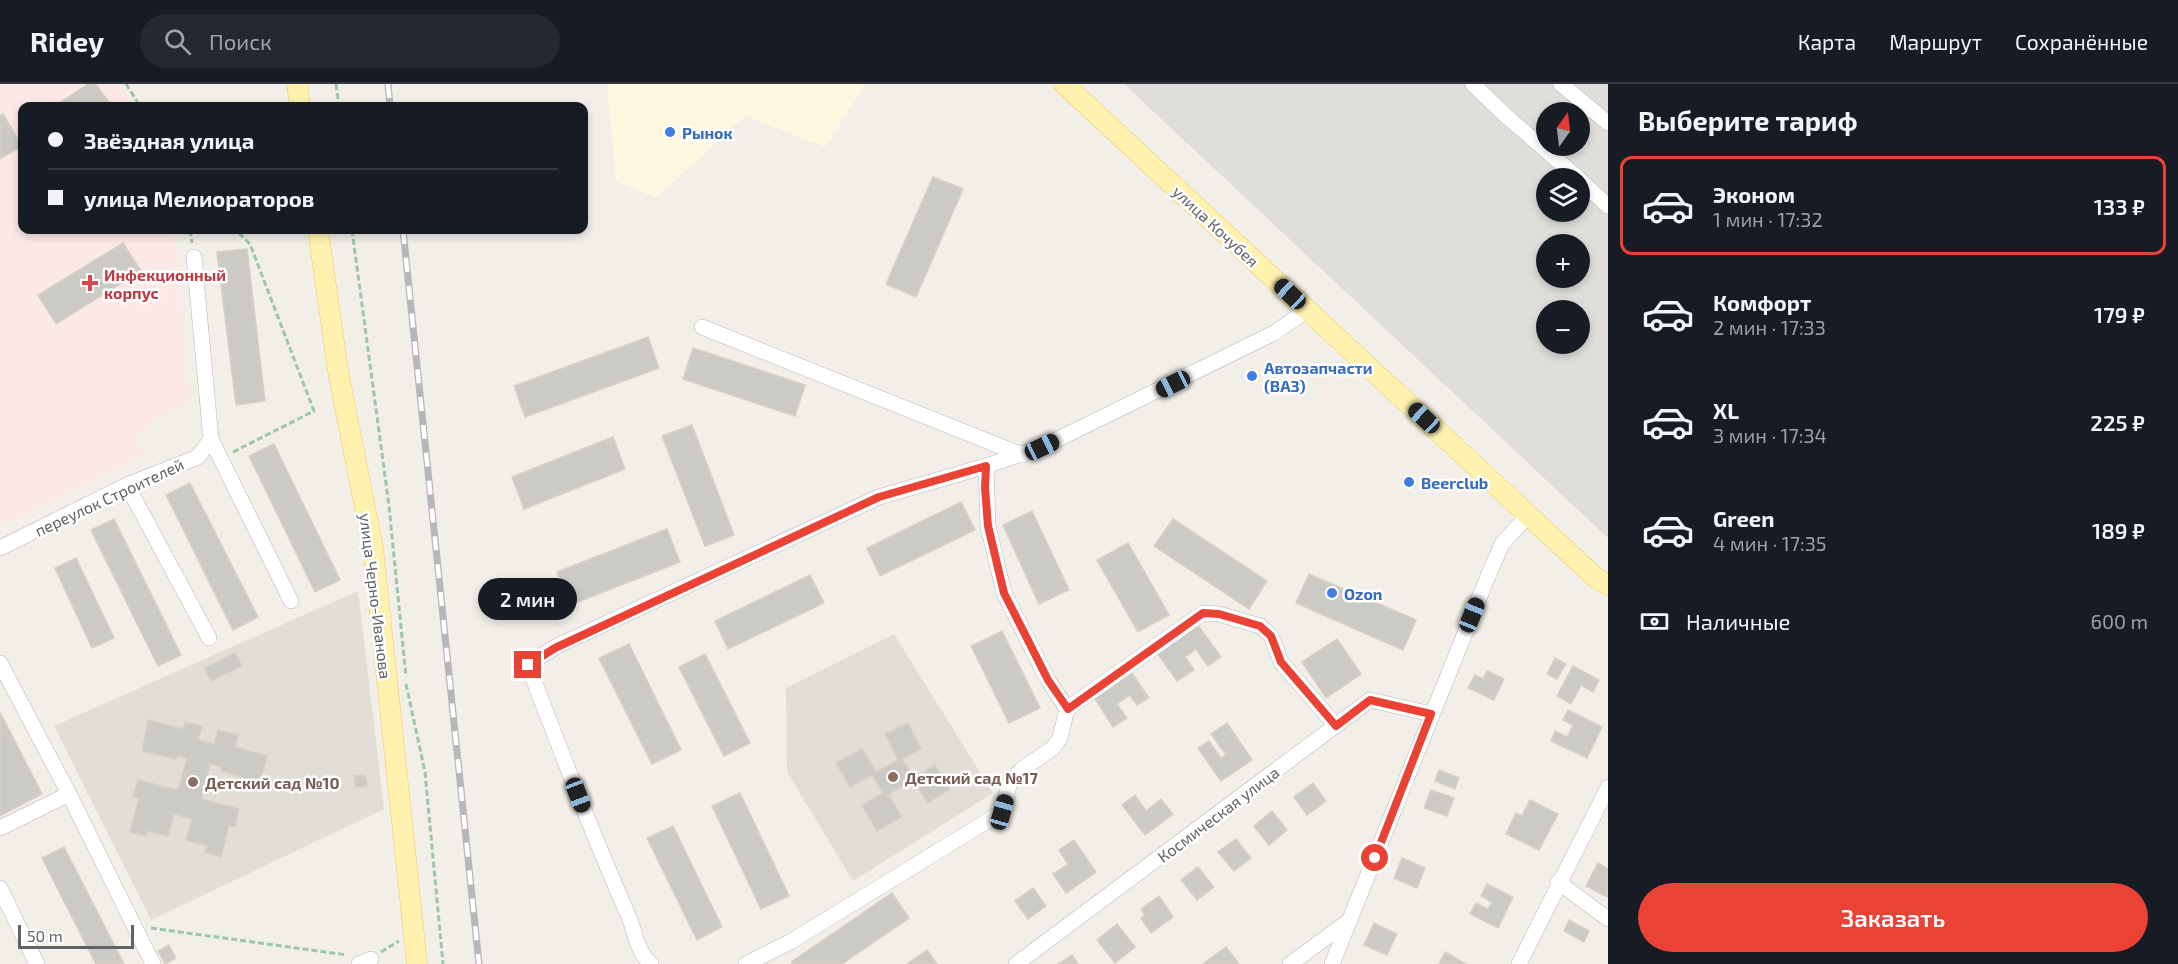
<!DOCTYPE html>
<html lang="ru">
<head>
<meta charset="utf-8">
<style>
	body { margin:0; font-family:"Exo 2",sans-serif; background:#242831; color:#f1f3f6; height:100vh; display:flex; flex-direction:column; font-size:22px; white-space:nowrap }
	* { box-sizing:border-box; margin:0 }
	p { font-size:20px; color:#9ea1a6 }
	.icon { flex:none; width:33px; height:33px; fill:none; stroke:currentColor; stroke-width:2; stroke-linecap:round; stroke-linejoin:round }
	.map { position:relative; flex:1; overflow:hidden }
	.drawer { display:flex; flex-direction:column; background:#171b24; width:570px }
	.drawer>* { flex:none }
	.guide { position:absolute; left:18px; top:18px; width:570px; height:132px; border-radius:12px; box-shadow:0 3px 9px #0003; display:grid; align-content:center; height:132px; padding:0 30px; background:#171b24 }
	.needle { width:39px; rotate:14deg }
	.controls { position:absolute; left:1536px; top:18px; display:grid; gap:12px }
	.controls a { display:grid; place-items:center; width:54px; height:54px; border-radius:50%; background:#171b24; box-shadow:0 3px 9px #0003; font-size:30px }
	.scale { position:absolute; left:18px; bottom:15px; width:116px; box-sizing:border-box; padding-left:6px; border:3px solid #5f6368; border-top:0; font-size:16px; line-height:21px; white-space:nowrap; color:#5f6368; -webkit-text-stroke:4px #fff; paint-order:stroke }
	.end { position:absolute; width:27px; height:27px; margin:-14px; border:8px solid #ea4335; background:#fff; box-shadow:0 0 0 3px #fff }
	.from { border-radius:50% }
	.bubble { position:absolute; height:42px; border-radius:21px; background:#171b24; box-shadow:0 3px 9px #0003; font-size:20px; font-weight:600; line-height:42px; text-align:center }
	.car { position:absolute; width:18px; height:36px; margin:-18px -9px; border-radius:8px; box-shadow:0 0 4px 2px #0007; background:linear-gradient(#222 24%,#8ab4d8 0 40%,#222 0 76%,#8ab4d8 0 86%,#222 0) }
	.guide b { display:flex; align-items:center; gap:21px; height:57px; font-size:22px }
	.guide b+b { border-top:2px solid #363941 }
	.guide i { width:15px; height:15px; background:#f1f3f6 }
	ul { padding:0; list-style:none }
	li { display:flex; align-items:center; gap:18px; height:99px; margin:0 12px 9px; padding:0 18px; border:3px solid transparent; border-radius:12px }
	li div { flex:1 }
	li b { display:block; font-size:22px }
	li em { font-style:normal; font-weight:600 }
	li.current { border-color:#ea4335 }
	li>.icon { width:54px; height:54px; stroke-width:1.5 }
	h2 { padding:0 30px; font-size:27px; line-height:72px }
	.pay { display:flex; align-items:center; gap:15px; height:66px; padding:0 30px; font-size:22px }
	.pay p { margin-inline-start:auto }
	.cta { display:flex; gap:12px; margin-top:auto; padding:12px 30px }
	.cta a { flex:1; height:69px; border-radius:36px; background:#ea4335; color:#fff; font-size:24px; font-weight:600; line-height:69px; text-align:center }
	header { display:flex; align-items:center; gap:36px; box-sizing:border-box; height:84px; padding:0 30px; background:#171b24; border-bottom:2px solid #363941 }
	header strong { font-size:28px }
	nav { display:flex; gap:33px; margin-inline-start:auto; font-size:21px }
	.search { width:420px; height:54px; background:#242831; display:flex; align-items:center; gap:15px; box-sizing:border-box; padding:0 21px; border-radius:33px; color:#9ea1a6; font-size:22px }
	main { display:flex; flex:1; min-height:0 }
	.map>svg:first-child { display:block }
	.commercial { fill:#fef7e0 }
	.industrial { fill:#e0deda; fill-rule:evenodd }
	.education { fill:#e1ded6 }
	.medical { fill:#fce8e6 }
	.building { fill:#cccac5; stroke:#d6d1c6; stroke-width:1.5 }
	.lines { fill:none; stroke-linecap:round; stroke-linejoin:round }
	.minor-casing { stroke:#b5b8bc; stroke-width:16 }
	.major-casing { stroke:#f2c960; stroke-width:21 }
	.path { stroke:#9cc7a9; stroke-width:3; stroke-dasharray:6 3; stroke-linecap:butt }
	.minor { stroke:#fff; stroke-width:15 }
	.major { stroke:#fff2af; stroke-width:20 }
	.rail-casing { stroke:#b6b7b8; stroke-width:7 }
	.rail { stroke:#fff; stroke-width:4.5; stroke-dasharray:14; stroke-linecap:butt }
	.route { stroke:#ea4335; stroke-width:8 }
	.shop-dot { fill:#3f7fe0; stroke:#fff; stroke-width:2 }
	.health-dot { fill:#e0444e; stroke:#fff; stroke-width:2 }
	.education-dot { fill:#8d6e63; stroke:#fff; stroke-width:2 }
	.labels { text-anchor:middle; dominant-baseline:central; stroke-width:5; stroke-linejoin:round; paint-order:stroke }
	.shop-label { font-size:16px; font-weight:bold; fill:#366cbe; stroke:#fff; text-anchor:start }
	.street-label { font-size:16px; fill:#5f6368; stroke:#fff }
	.health-label { font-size:16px; font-weight:bold; fill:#be3a42; stroke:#fff; text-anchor:start }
	.education-label { font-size:16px; font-weight:bold; fill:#785e54; stroke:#fff; text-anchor:start }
</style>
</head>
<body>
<header>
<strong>Ridey</strong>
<div class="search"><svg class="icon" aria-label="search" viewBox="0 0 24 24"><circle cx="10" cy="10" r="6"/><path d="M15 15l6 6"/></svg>Поиск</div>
<nav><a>Карта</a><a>Маршрут</a><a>Сохранённые</a></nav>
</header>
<main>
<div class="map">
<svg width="1608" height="880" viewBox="0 0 1608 880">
	<rect width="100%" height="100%" fill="#f1efe8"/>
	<!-- commercial -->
	<path class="commercial" d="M607,0H866L825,63L745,32L656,114L616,97Z"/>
	<!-- industrial -->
	<path class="industrial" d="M1124,0H1608V454ZM1546,28H1580V62H1546ZM1546,94H1580V128H1546ZM1546,160H1580V194H1546ZM1546,226H1580V260H1546Z"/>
	<!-- education -->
	<g class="education">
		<path d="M358,507L384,725L151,836L54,642Z"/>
		<path d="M894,550L993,709L853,797L787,688L786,604Z"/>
	</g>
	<!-- medical -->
	<path class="medical" d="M0,0H121L134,22H22V146H173L191,314L135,351L146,371L0,441Z"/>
	<!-- building -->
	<g class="building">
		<path d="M88,0H96L110,20L106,22H59L58,20Z"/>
		<path d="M3,30L22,62L0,75V32Z"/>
		<path d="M933,93L963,105L916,213L886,200Z"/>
		<path d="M123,159L141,187L56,240L38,211Z"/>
		<path d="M247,165L265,317L236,321L217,168Z"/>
		<path d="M648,253L659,284L525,333L514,302Z"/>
		<path d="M693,264L805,301L795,332L683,295Z"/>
		<path d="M692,341L734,451L705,462L662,352Z"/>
		<path d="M613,353L625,385L524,425L512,393Z"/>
		<path d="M274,360L340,496L315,508L249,372Z"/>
		<path d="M190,399L258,533L233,546L166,411Z"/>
		<path d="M961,418L975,446L880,492L867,464Z"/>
		<path d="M1032,427L1069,506L1039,520L1003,441Z"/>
		<path d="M114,435L181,571L158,582L91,446Z"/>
		<path d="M1173,435L1267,497L1249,525L1154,462Z"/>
		<path d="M667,445L680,478L570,521L557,488Z"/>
		<path d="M1128,459L1169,531L1138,548L1097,476Z"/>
		<path d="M76,474L114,554L92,564L55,484Z"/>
		<path d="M1309,490L1416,536L1403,566L1296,519Z"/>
		<path d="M810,491L824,519L728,565L715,537Z"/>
		<path d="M1198,541L1221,573L1208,582L1196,565L1185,573L1194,586L1177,597L1157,569Z"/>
		<path d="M1002,547L1040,624L1009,639L971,562Z"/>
		<path d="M1337,555L1361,590L1326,614L1302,578Z"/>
		<path d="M629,560L681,666L652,680L599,574Z"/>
		<path d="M235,569L242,582L211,597L205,584Z"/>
		<path d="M705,570L750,659L724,672L679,583Z"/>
		<path d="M1555,574L1566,580L1557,595L1547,590Z"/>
		<path d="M1573,582L1599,596L1593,608L1581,601L1571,620L1557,612Z"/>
		<path d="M1487,587L1504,595L1494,616L1468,604L1475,591L1483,595Z"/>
		<path d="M1132,589L1149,614L1137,621L1130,611L1117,620L1127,634L1113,643L1094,613Z"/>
		<path d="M1568,626L1602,643L1587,674L1551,657L1555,647L1567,653L1573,641L1563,636Z"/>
		<path d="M0,628L42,710L0,732Z"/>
		<path d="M148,636L183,645L185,638L202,642L198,656L214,660L218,646L238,651L235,663L267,672L260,698L221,687L222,683L210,680L201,715L239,725L235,743L229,742L221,773L205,768L207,762L186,756L192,735L174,730L168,752L147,747L146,752L130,748L139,714L133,713L138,696L178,706L187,674L177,672L176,675L142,667Z"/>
		<path d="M908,639L921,665L902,675L914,694L935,681L950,705L928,719L913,696L888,711L902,733L877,747L862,721L883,709L872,691L850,703L836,679L862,665L876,688L898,676L885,650Z"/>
		<path d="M1227,639L1252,676L1221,697L1198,664L1209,657L1221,674L1226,671L1211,650Z"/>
		<path d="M1439,686L1459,694L1455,705L1435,697Z"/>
		<path d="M365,691L367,702L355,703L354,692Z"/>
		<path d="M1313,699L1326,717L1307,731L1294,713Z"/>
		<path d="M1431,706L1454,714L1447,732L1424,724Z"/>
		<path d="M740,709L789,812L761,825L712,722Z"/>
		<path d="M1135,711L1146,727L1161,715L1173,730L1145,751L1122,721Z"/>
		<path d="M1530,716L1558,730L1539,766L1506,750L1516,729L1522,732Z"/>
		<path d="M1272,727L1287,746L1269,761L1254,742Z"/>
		<path d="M673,742L722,843L697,856L647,754Z"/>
		<path d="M1236,755L1251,774L1234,787L1218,768Z"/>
		<path d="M1074,756L1096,788L1066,809L1053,790L1068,780L1059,766Z"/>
		<path d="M64,763L124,880H96L42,774Z"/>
		<path d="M1402,774L1425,784L1417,804L1394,794Z"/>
		<path d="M1598,779L1608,785L1607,813L1586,802Z"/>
		<path d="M1198,783L1214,803L1197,816L1181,796Z"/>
		<path d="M1487,800L1513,813L1498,844L1470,830L1476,819L1488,825L1492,818L1481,812Z"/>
		<path d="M1033,804L1046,822L1028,835L1015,817Z"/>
		<path d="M892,809L909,834L842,880H793L791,878Z"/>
		<path d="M1159,812L1173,833L1151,849L1141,834L1145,831L1141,825Z"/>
		<path d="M1569,836L1589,847L1584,858L1564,847Z"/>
		<path d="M1374,839L1397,850L1387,871L1364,861Z"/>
		<path d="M1117,840L1135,863L1115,879L1097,856Z"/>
		<path d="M169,861L176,874L165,880L158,867Z"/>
		<path d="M1226,863L1239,880H1203Z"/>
		<path d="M927,866L937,880H907Z"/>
		<path d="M1445,868L1466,880H1439Z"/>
		<path d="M1072,871L1078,880H1058Z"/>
	</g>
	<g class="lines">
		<!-- minor casing -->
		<g class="minor-casing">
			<g id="minor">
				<path d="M1473,0L1505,31L1578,94"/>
				<path d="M1561,0L1608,39"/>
				<path d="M1580,96L1608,122"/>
				<path d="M194,173L211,355L291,517"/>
				<path d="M702,243L1022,371"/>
				<path d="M127,401L209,554"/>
				<path d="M0,464L127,401L198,373L211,355"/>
				<path d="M0,579L69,710L0,744"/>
				<path d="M1067,625L1203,529L1219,530L1260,542L1271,552L1281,578L1336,642"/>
				<path d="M69,710L153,880"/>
				<path d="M1558,798L1608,835"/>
				<path d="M0,804L37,880"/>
				<path d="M359,880L371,875"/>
				<path d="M651,880C636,867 636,849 628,831C592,749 560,665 528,581L555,563L879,413L986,382L1042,363L1274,249L1307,226"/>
				<path d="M746,880L790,858L1002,728L1010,698L1021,686L1053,664L1060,654L1067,625L1048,596L1004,509L988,442L986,382"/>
				<path d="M1016,880L1370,616L1431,630"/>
				<path d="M1290,880L1350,836"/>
				<path d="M1332,880L1488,492L1502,460L1528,431"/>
				<path d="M1519,880L1608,703"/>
			</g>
		</g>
		<!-- major casing -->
		<g class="major-casing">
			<g id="major">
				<path d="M297,0L300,22"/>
				<path d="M1064,0L1596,494L1608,501"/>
				<path d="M318,146L338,287L373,464L417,880"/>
			</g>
		</g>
		<!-- path -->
		<g class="path">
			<path d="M126,0L140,22"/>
			<path d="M336,0L339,22"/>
			<path d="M190,146L192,159"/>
			<path d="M352,146L389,422L406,593"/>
			<path d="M233,368L314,327L250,160L236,146"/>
			<path d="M406,600L425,688L443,880"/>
			<path d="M151,844L347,871"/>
			<path d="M381,868L399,857"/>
		</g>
		<!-- minor -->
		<use href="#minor" class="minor"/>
		<!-- major -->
		<use href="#major" class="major"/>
		<!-- rail casing -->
		<g class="rail-casing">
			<g id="rail">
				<path d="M388,0L390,22"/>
				<path d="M403,146L479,880"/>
			</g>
		</g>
		<!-- rail -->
		<use href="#rail" class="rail"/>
	</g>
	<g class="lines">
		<!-- route -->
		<path class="route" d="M528,581L555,564L879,413L986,382L985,404L988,442L1004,509L1048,596L1068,625L1203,529L1219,530L1260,542L1271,552L1281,578L1336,642L1370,616L1431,630L1375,774"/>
	</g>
	<!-- markers -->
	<g class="shop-dot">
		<circle cx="670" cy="48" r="6"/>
		<circle cx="1252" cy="292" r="6"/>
		<circle cx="1409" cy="398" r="6"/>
		<circle cx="1332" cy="509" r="6"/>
	</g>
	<path class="health-dot" d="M87 190h6v6h6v6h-6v6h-6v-6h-6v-6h6z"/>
	<g class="education-dot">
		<circle cx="893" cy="693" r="6"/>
		<circle cx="193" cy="698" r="6"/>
	</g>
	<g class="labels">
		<!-- shop labels -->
		<g class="shop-label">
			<text x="682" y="48">Рынок</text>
			<text x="1264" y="283">Автозапчасти<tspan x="1264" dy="18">(ВАЗ)</tspan></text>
			<text x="1421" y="398">Beerclub</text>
			<text x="1344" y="509">Ozon</text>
		</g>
		<!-- street labels -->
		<g class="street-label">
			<text transform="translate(1216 142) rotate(43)">улица Кочубея</text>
			<text transform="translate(109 413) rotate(-25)">переулок Строителей</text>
			<text transform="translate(376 512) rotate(83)">улица Черно-Иванова</text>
			<text transform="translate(1218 730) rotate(-37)">Космическая улица</text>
		</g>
		<!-- health labels -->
		<g class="health-label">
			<text x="104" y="190">Инфекционный<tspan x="104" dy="18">корпус</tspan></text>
		</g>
		<!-- education labels -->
		<g class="education-label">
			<text x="905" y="693">Детский сад №17</text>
			<text x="205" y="698">Детский сад №10</text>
		</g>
	</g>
</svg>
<div class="controls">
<a><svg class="needle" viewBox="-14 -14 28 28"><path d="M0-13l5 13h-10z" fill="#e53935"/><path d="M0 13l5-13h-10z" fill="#9ea1a6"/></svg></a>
<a><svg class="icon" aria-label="layers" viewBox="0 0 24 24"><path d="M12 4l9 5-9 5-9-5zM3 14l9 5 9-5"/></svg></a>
<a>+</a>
<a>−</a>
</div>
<div class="scale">50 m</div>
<i class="end from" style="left:1375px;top:774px"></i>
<i class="end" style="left:528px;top:581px"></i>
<div class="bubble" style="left:478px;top:494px;width:99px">2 мин</div>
<i class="car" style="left:1290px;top:210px;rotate:313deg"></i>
<i class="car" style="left:1173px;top:300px;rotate:243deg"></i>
<i class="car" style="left:1424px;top:334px;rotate:313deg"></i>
<i class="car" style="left:1042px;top:363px;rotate:65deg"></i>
<i class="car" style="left:1472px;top:531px;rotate:22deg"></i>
<i class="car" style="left:578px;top:711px;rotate:159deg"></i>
<i class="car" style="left:1002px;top:728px;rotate:16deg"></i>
<div class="guide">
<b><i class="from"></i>Звёздная улица</b>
<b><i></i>улица Мелиораторов</b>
</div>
</div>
<section class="drawer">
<h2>Выберите тариф</h2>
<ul>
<li class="current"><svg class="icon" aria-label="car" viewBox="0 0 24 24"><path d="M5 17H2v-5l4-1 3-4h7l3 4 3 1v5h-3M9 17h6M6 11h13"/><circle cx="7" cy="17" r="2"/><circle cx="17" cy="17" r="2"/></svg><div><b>Эконом</b><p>1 мин · 17:32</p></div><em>133 ₽</em></li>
<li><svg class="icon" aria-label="car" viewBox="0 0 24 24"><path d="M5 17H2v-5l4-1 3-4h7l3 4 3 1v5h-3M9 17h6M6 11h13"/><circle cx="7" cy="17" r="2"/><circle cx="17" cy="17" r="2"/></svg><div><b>Комфорт</b><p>2 мин · 17:33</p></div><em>179 ₽</em></li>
<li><svg class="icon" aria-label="car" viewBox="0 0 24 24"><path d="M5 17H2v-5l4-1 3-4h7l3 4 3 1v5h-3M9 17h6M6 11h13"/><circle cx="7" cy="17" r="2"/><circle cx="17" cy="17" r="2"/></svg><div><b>XL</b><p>3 мин · 17:34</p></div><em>225 ₽</em></li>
<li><svg class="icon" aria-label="car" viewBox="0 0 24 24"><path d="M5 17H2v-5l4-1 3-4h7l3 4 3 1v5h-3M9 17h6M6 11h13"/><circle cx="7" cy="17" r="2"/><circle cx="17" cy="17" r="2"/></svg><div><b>Green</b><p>4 мин · 17:35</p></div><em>189 ₽</em></li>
</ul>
<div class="pay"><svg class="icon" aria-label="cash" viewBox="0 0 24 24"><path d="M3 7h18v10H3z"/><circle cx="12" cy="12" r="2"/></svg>Наличные<p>600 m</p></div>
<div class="cta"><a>Заказать</a></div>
</section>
</main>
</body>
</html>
